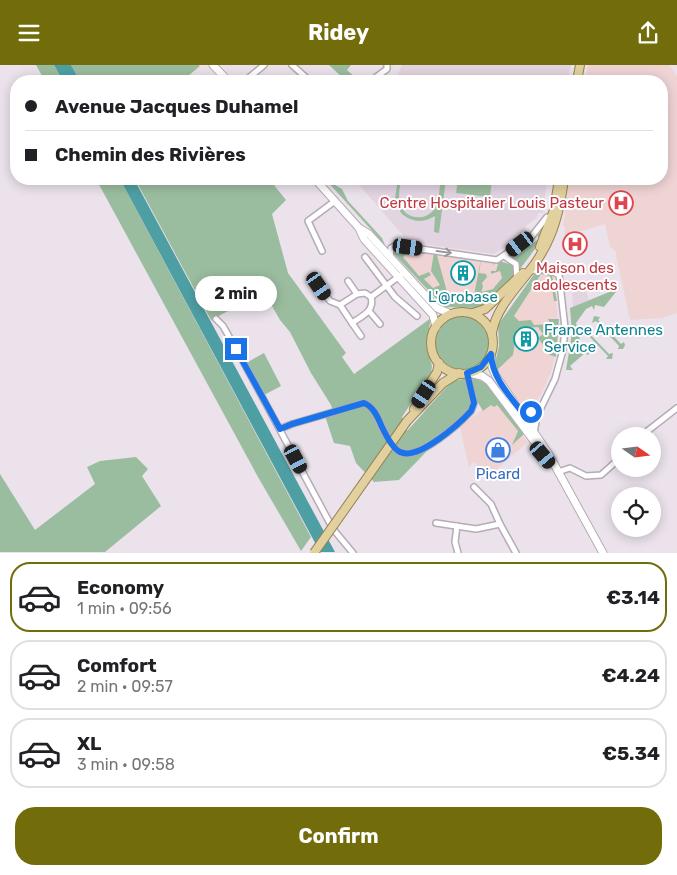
<!DOCTYPE html>
<html lang="en">
<head>
<meta charset="utf-8">
<style>
	body { margin:0; font-family:Rubik,sans-serif; background:#f2f2f2; color:#202124; height:100vh; display:flex; flex-direction:column; font-size:19px; white-space:nowrap }
	* { box-sizing:border-box; margin:0 }
	p { font-size:16px; color:#757577 }
	.icon { flex:none; width:28px; height:28px; fill:none; stroke:currentColor; stroke-width:2; stroke-linecap:round; stroke-linejoin:round }
	.map { position:relative; height:488px; overflow:hidden }
	.panel { display:flex; flex-direction:column; background:#fff; flex:1 }
	.panel>* { flex:none }
	.banner { position:absolute; left:10px; top:10px; width:658px; height:110px; border-radius:20px; box-shadow:0 2px 12px #0003; display:grid; align-content:center; height:110px; padding:0 15px; background:#fff }
	.needle { width:32px; rotate:104deg }
	.buttons { position:absolute; left:611px; top:362px; display:grid; gap:10px }
	.buttons a { display:grid; place-items:center; width:50px; height:50px; border-radius:50%; background:#fff; box-shadow:0 2px 12px #0003; font-size:25px }
	.end { position:absolute; width:22px; height:22px; margin:-11px; border:6px solid #1a73e8; background:#fff; box-shadow:0 0 0 2px #fff }
	.from { border-radius:50% }
	.bubble { position:absolute; height:35px; border-radius:18px; background:#fff; box-shadow:0 2px 12px #0003; font-size:16px; font-weight:700; line-height:35px; text-align:center }
	.car { position:absolute; width:15px; height:30px; margin:-15px -8px; border-radius:6px; box-shadow:0 0 4px 1px #0007; background:linear-gradient(#222 24%,#8ab4d8 0 40%,#222 0 76%,#8ab4d8 0 86%,#222 0) }
	.banner b { display:flex; align-items:center; gap:18px; height:48px; font-size:19px }
	.banner b+b { border-top:1px solid #e0e0e0 }
	.banner i { width:12px; height:12px; background:#202124 }
	ul { padding:9px 0 0; list-style:none }
	li { display:flex; align-items:center; gap:15px; height:70px; margin:0 10px 8px; padding:0 5px; border:2px solid #e0e0e0; border-radius:20px }
	li div { flex:1 }
	li b { display:block; font-size:19px }
	li em { font-style:normal; font-weight:700 }
	li.on { border-color:#726d0a }
	li>.icon { width:45px; height:45px; stroke-width:1.5 }
	.button { display:flex; gap:10px; margin-top:auto; padding:10px 15px }
	.button a { flex:1; height:58px; border-radius:20px; background:#726d0a; color:#fff; font-size:20px; font-weight:700; line-height:58px; text-align:center }
	header { display:flex; justify-content:space-between; align-items:center; height:65px; padding:0 15px; background:#726d0a; color:#fff; font-size:22px; font-weight:700 }
	.map>svg:first-child { display:block }
	.commercial { fill:#efd4d3 }
	.built { fill:#e2d4e1 }
	.medical { fill:#efd4d4 }
	.green { fill:#9bbd9f }
	.water { fill:#4e9fa4 }
	.lines { fill:none; stroke-linecap:round; stroke-linejoin:round }
	.street-casing { stroke:#b5acb5; stroke-width:8 }
	.secondary-casing { stroke:#b5acb5; stroke-width:9 }
	.primary-casing { stroke:#97834e; stroke-width:10 }
	.street { stroke:#fff; stroke-width:5 }
	.secondary { stroke:#fff; stroke-width:7 }
	.primary { stroke:#e2d09e; stroke-width:8 }
	.primary-bridge-casing { stroke:#97834e; stroke-width:10; stroke-linecap:butt }
	.primary-bridge { stroke:#e2d09e; stroke-width:8 }
	.oneway { stroke:#989698 }
	.route { stroke:#1a73e8; stroke-width:6 }
	.labels { text-anchor:middle; dominant-baseline:central; stroke-width:4; stroke-linejoin:round; paint-order:stroke }
	.health-label { font-size:15px; fill:#be3a42; stroke:#fff; text-anchor:end }
	.culture-label { font-size:15px; fill:#0d838f; stroke:#fff }
	.shop-label { font-size:15px; fill:#366cbe; stroke:#fff }
</style>
</head>
<body>
<header><svg class="icon" aria-label="menu" viewBox="0 0 24 24"><path d="M4 6h16M4 12h16M4 18h16"/></svg>Ridey<svg class="icon" aria-label="share" viewBox="0 0 24 24"><path d="M12 15V3M7 8l5-5 5 5M5 13v7h14v-7"/></svg></header>
<div class="map">
<svg width="677" height="488" viewBox="0 0 677 488">
	<rect width="100%" height="100%" fill="#ebe2eb"/>
	<!-- commercial -->
	<g class="commercial">
		<path d="M399,183L509,198L514,207L476,238L441,237L396,185Z"/>
		<path d="M539,206L552,210L554,213L559,267L552,304L541,330L532,341L528,342L522,341L498,307L502,263Z"/>
		<path d="M494,335L528,377L490,410L473,397L469,403L460,362Z"/>
	</g>
	<!-- built -->
	<g class="built">
		<path d="M402,0H571L567,16H395Z"/>
		<path d="M354,114H547L543,148H538L537,152L525,162L526,167L494,189L409,177Z"/>
		<path d="M585,223L589,235L573,242L572,228Z"/>
	</g>
	<!-- medical -->
	<path class="medical" d="M588,0H669L677,11V248L663,253L630,255L615,185L610,182L605,159L564,171L565,162L563,160L569,115L661,114V16H585Z"/>
	<!-- green -->
	<g class="green">
		<path d="M36,0H54L63,16H45Z"/>
		<path d="M71,0H198L200,1L188,11L192,16H80Z"/>
		<path d="M329,0H351L347,5L359,16H346Z"/>
		<path d="M96,114H120L311,472L301,486L258,412Z"/>
		<path d="M135,114H269L286,135L272,149L288,208L346,288L342,292L354,309L431,253L426,278L432,301L431,308L402,352L407,366L453,315L465,314L471,340L460,355V362L426,387L399,415L374,417L356,398L350,381L334,378L325,351L334,349L331,340L311,308L290,267L280,255L264,227L211,255Z"/>
		<path d="M398,114H401C400,121 398,130 400,138C404,155 428,158 436,141C440,133 439,122 441,114H446L439,168L434,167L435,151C424,158 412,158 401,148L395,133Z"/>
		<path d="M458,114H492L490,132L456,128Z"/>
		<path d="M326,115L342,124L348,136L382,173L385,180Z"/>
		<path d="M544,165L535,184L520,204L510,190L512,188L515,191L539,174L537,170Z"/>
		<path d="M399,182L425,186V189L408,187L403,192L419,211L429,207L431,210L424,214L433,223L440,220L431,206L434,187H436L449,234L451,233V236L469,237V234L473,235L471,231L474,230L481,194L495,196L493,201V197L481,195L479,208L486,209L487,212L482,218L483,222L481,227L493,224L502,213L500,206L491,209V206H496L499,196L513,200L516,205L514,212L481,243L444,242L394,189L395,185Z"/>
		<path d="M542,205L552,210L557,236H554L550,211L541,209L514,251L519,256L531,255L534,260L550,259L548,254H559L556,292L550,290L538,273L543,269L538,262L517,264L513,290L497,305L495,298L499,281L498,260L535,208Z"/>
		<path d="M619,223L604,242L595,240L594,245L592,241L586,244L576,258L580,274L577,277L586,286L589,284L590,287L588,290L585,288L570,301L573,305H566L572,268L570,243Z"/>
		<circle cx="463" cy="277" r="28"/>
		<path d="M594,251L600,252L598,255L621,279L624,277L625,280L623,284H618L619,281L596,256L592,258Z"/>
		<path d="M585,263H591L588,267L609,289L613,288L612,294H606L608,291L587,269L584,271L582,268Z"/>
		<path d="M264,288L281,321L264,330L246,298Z"/>
		<path d="M472,313C494,316 511,350 523,367V370L512,380L518,366L497,340L494,342L491,340L483,346L477,336L470,314Z"/>
		<path d="M136,392L148,404L142,411L161,441L105,487H0V409L35,465L95,419L87,402L100,396Z"/>
	</g>
	<!-- water -->
	<g class="water">
		<path d="M54,0H71L80,16H63Z"/>
		<path d="M120,114H134L335,487H320Z"/>
	</g>
	<g class="lines">
		<!-- street casing -->
		<g class="street-casing">
			<g id="street">
				<path d="M292,0L310,16"/>
				<path d="M245,16L264,0"/>
				<path d="M371,16L387,4V0"/>
				<path d="M322,186L308,156L335,136"/>
				<path d="M504,191L516,199L517,214"/>
				<path d="M365,192L395,232L417,251"/>
				<path d="M390,192L391,183L399,179L407,182L497,195L532,171L547,152L552,153"/>
				<path d="M530,206L546,203L559,210L565,263L563,285L555,314L537,351L534,368"/>
				<path d="M348,216L357,229"/>
				<path d="M319,221L330,236L340,240"/>
				<path d="M365,228L371,232C375,246 362,251 352,258L340,240L357,229Z"/>
				<path d="M371,232L401,210"/>
				<path d="M369,246L380,259"/>
				<path d="M216,254L223,261L244,298L333,464L353,488"/>
				<path d="M352,258L361,271"/>
				<path d="M522,347H531L540,341"/>
				<path d="M280,364L292,359L364,338C374,342 378,353 382,362C386,370 392,383 400,387C418,396 459,359 471,346L474,338L467,308"/>
				<path d="M641,371L677,343"/>
				<path d="M558,407L570,403L586,411L601,410L620,393"/>
				<path d="M474,422L491,439L500,459"/>
				<path d="M436,458L476,464L500,459L516,488"/>
				<path d="M457,461L455,477L458,488"/>
			</g>
		</g>
		<!-- secondary casing -->
		<g class="secondary-casing">
			<g id="secondary">
				<path d="M213,0L228,16"/>
				<path d="M315,114L359,163L364,174L433,250L436,262"/>
				<path d="M359,163L369,169L437,243L451,249"/>
				<path d="M491,289L492,302L496,311L548,388L603,488"/>
				<path d="M469,308L482,311L489,316L549,396"/>
			</g>
		</g>
		<!-- primary casing -->
		<g class="primary-casing">
			<g id="primary">
				<path d="M577,16L580,0"/>
				<path d="M540,182L554,145L559,114"/>
				<circle cx="462" cy="278" r="31"/>
				<path d="M473,248L485,244L523,208"/>
				<path d="M492,268C496,241 521,219 536,197C554,171 560,144 564,114"/>
				<path d="M414,344L437,307L439,298"/>
				<path d="M407,356L443,318L459,308"/>
			</g>
		</g>
		<!-- street -->
		<use href="#street" class="street"/>
		<!-- secondary -->
		<use href="#secondary" class="secondary"/>
		<!-- primary -->
		<use href="#primary" class="primary"/>
		<!-- primary-bridge casing -->
		<g class="primary-bridge-casing">
			<path id="primary-bridge" d="M314,488L407,356"/>
		</g>
		<!-- primary-bridge -->
		<use href="#primary-bridge" class="primary-bridge"/>
	</g>
	<!-- one-way arrows -->
	<defs><path id="oneway-shaft" d="M-6 0H5M1.5-3L5.5 0L1.5 3" fill="none" stroke-width="1.6" stroke-linecap="round" stroke-linejoin="round" transform="scale(1.25)"/></defs>
	<use class="oneway" href="#oneway-shaft" transform="translate(444 187) rotate(8)"/>
	<g class="lines">
		<!-- route -->
		<path class="route" d="M236,284L280,364L292,359L364,338C374,342 378,353 382,362C386,370 392,383 400,387C418,396 459,359 471,346L474,338L467,308L481,302L491,289C492,312 508,329 522,347H531"/>
	</g>
	<!-- icons -->
	<defs>
		<g id="hospital-ring" transform="scale(1.25)"><circle r="9.5" fill="#fff" stroke="#e0444e" stroke-width="1.5"/><path d="M-5-5h3v3.5h4V-5h3V5h-3V1.5h-4V5h-3Z" fill="#e0444e"/></g>
		<g id="building-ring" transform="scale(1.25)"><circle r="9.5" fill="#fff" stroke="#0f9aa8" stroke-width="1.5"/><path d="M-4-6H4V6H1V3H-1V6H-4ZM-2.5-4.3h1.7v1.8h-1.7ZM.8-4.3h1.7v1.8H.8ZM-2.5-1h1.7V.8h-1.7ZM.8-1h1.7V.8H.8Z" fill="#0f9aa8"/></g>
		<g id="shop-ring" transform="scale(1.25)"><circle r="9.5" fill="#fff" stroke="#3f7fe0" stroke-width="1.5"/><path d="M-5-2.5h2.3a2.7 3.5 0 0 1 5.4 0H5L5.5 6h-11ZM-1.5-2.5h3a1.5 2.3 0 0 0-3 0Z" fill="#3f7fe0"/></g>
	</defs>
	<g fill-rule="evenodd">
		<use href="#hospital-ring" x="621" y="138"/>
		<use href="#hospital-ring" x="575" y="179"/>
		<use href="#building-ring" x="463" y="208"/>
		<use href="#building-ring" x="526" y="274"/>
		<use href="#shop-ring" x="498" y="385"/>
	</g>
	<g class="labels">
		<!-- health labels -->
		<g class="health-label">
			<text x="604" y="138">Centre Hospitalier Louis Pasteur</text>
			<text x="575" y="203" text-anchor="middle">Maison des<tspan x="575" dy="17">adolescents</tspan></text>
		</g>
		<!-- culture labels -->
		<g class="culture-label">
			<text x="463" y="232">L'@robase</text>
			<text x="544" y="265" text-anchor="start">France Antennes<tspan x="544" dy="17">Service</tspan></text>
		</g>
		<!-- shop labels -->
		<g class="shop-label">
			<text x="498" y="409">Picard</text>
		</g>
	</g>
</svg>
<div class="buttons">
<a><svg class="needle" viewBox="-14 -14 28 28"><path d="M0-13l5 13h-10z" fill="#e53935"/><path d="M0 13l5-13h-10z" fill="#757577"/></svg></a>
<a><svg class="icon" aria-label="locate" viewBox="0 0 24 24"><circle cx="12" cy="12" r="6"/><path d="M12 2v4M12 18v4M2 12h4M18 12h4"/></svg></a>
</div>
<i class="end from" style="left:531px;top:347px"></i>
<i class="end" style="left:236px;top:284px"></i>
<div class="bubble" style="left:195px;top:211px;width:82px">2 min</div>
<i class="car" style="left:520px;top:179px;rotate:233deg"></i>
<i class="car" style="left:408px;top:182px;rotate:98deg"></i>
<i class="car" style="left:319px;top:221px;rotate:145deg"></i>
<i class="car" style="left:424px;top:329px;rotate:213deg"></i>
<i class="car" style="left:543px;top:390px;rotate:140deg"></i>
<i class="car" style="left:296px;top:394px;rotate:152deg"></i>
<div class="banner">
<b><i class="from"></i>Avenue Jacques Duhamel</b>
<b><i></i>Chemin des Rivières</b>
</div>
</div>
<section class="panel">
<ul>
<li class="on"><svg class="icon" aria-label="car" viewBox="0 0 24 24"><path d="M5 17H2v-5l4-1 3-4h7l3 4 3 1v5h-3M9 17h6M6 11h13"/><circle cx="7" cy="17" r="2"/><circle cx="17" cy="17" r="2"/></svg><div><b>Economy</b><p>1 min · 09:56</p></div><em>€3.14</em></li>
<li><svg class="icon" aria-label="car" viewBox="0 0 24 24"><path d="M5 17H2v-5l4-1 3-4h7l3 4 3 1v5h-3M9 17h6M6 11h13"/><circle cx="7" cy="17" r="2"/><circle cx="17" cy="17" r="2"/></svg><div><b>Comfort</b><p>2 min · 09:57</p></div><em>€4.24</em></li>
<li><svg class="icon" aria-label="car" viewBox="0 0 24 24"><path d="M5 17H2v-5l4-1 3-4h7l3 4 3 1v5h-3M9 17h6M6 11h13"/><circle cx="7" cy="17" r="2"/><circle cx="17" cy="17" r="2"/></svg><div><b>XL</b><p>3 min · 09:58</p></div><em>€5.34</em></li>
</ul>
<div class="button"><a>Confirm</a></div>
</section>
</body>
</html>
